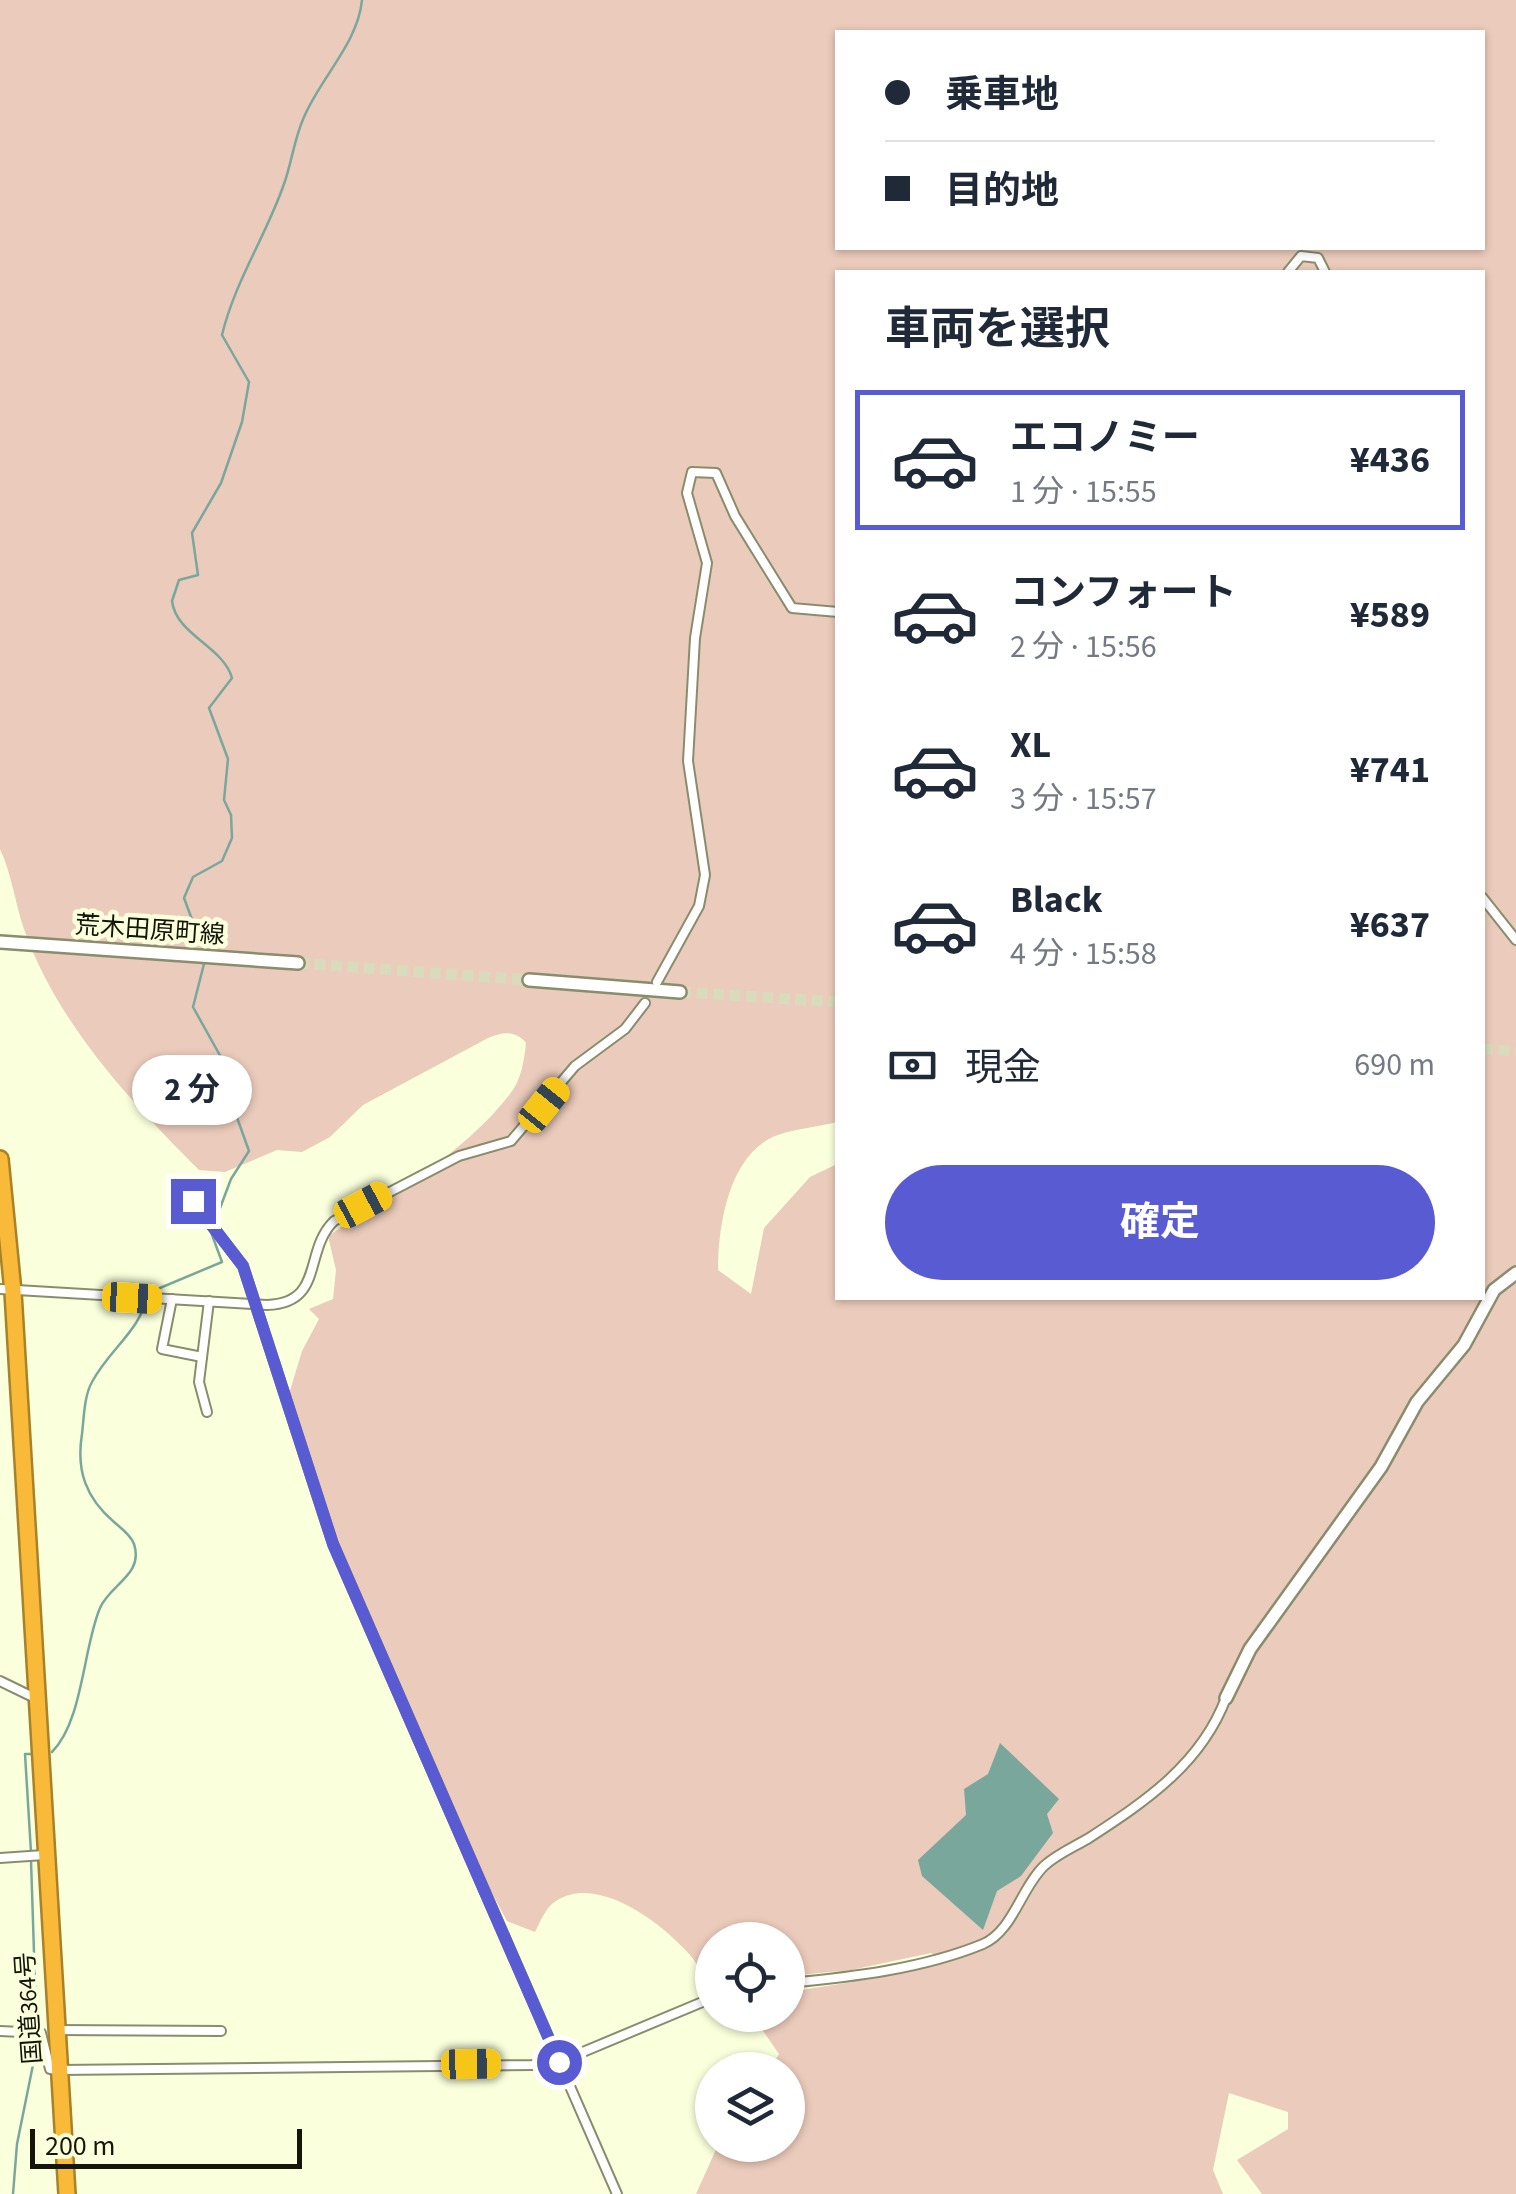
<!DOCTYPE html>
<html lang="ja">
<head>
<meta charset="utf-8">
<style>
	body { margin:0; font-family:"Source Sans 3","Noto Sans JP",sans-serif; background:#f2f2f3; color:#1f2937; height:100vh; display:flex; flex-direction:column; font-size:38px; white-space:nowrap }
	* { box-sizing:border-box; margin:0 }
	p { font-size:32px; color:#747a83 }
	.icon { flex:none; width:55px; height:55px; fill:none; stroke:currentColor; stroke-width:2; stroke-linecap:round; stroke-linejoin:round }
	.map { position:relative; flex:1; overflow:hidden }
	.side { position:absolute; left:835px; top:270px; width:650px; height:1030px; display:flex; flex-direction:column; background:#fff; border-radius:0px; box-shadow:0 2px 8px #0004 }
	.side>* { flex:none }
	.hud { position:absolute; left:835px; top:30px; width:650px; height:220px; border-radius:0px; box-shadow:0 2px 8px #0004; display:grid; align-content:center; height:220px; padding:0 50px; background:#fff }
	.controls { position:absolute; left:695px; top:1922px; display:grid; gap:20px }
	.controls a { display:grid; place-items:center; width:110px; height:110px; border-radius:50%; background:#fff; box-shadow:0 2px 8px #0004; font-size:50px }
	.scale { position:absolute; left:30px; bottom:25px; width:272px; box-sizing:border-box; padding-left:10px; border:5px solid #15160a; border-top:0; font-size:28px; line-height:35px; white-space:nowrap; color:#15160a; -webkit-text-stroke:8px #faffdc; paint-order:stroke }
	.end { position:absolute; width:45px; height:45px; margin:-22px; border:12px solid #595bd3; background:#fff; box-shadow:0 0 0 5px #fff }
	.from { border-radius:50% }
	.bubble { position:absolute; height:70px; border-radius:35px; background:#fff; box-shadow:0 2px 8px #0004; font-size:32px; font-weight:700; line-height:70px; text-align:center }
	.car { position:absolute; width:30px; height:60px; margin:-30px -15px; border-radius:12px; box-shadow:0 0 8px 2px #0007; background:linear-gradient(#f5c518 24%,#345 0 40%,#f5c518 0 76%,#345 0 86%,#f5c518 0) }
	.hud b { display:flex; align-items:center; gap:35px; height:95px; font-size:38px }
	.hud b+b { border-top:2px solid #e0e1e3 }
	.hud i { width:25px; height:25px; background:#1f2937 }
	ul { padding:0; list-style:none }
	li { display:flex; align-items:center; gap:30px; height:140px; margin:0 20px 15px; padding:0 30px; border:5px solid transparent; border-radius:0px }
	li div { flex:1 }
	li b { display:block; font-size:38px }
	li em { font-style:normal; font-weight:700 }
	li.on { border-color:#595bd3 }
	li>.icon { width:90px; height:90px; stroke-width:1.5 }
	h2 { padding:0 50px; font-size:45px; line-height:120px }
	.pay { display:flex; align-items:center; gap:25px; height:110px; padding:0 50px; font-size:38px }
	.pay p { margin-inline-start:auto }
	.action { display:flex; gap:20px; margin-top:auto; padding:20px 50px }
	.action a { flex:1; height:115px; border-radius:60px; background:#595bd3; color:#fff; font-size:40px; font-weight:700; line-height:115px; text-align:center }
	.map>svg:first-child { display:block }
	.green { fill:#ebcbbb; fill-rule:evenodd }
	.water { fill:#7aa79c }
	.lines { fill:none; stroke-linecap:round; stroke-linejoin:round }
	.stream { stroke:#7aa79c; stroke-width:2.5 }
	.secondary-tunnel { stroke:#d8dcbc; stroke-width:11; stroke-dasharray:11 5.5; stroke-linecap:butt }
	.street-casing { stroke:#898d6d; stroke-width:12 }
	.secondary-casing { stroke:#898d6d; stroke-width:16 }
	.highway-casing { stroke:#a98129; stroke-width:20 }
	.street { stroke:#fff; stroke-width:8 }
	.secondary { stroke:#fff; stroke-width:11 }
	.highway { stroke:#f9ba3a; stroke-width:15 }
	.route { stroke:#595bd3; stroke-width:12 }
	.labels { text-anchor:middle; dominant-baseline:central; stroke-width:9; stroke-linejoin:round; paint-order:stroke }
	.street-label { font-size:25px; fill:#15160a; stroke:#faffdc }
</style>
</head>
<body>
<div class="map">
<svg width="1516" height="2194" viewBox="0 0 1516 2194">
	<rect width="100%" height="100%" fill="#faffdc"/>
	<!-- green -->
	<path class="green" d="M0,0H1516V2194H1262L1237,2160L1288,2129V2112L1229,2093L1213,2170L1223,2194H696L718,2145H788V2070H769L779,2054L752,2015H788V1992L872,1979L946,1961L931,1953L851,1970L788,1976V1940H712V1988L709,1989C703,1978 698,1964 690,1955C664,1925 598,1873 556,1901C546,1906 540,1923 535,1932L507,1921L465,1843L335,1536L289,1394L302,1351L319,1319L309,1309L333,1299L336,1270L328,1236C390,1195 464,1154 510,1094C522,1079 524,1060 526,1043C515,1030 503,1032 488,1038L363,1105L330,1137L302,1152L277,1150L225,1172L199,1170C130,1101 57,1023 24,929C15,903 12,875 0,849ZM838,32H1482V248H838ZM838,272H1482V1298H838L837,1164L810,1177L764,1228L751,1294L718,1270C718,1227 728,1156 775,1136C793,1129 818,1127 837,1122Z"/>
	<!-- water -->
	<path class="water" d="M1000,1743L1059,1799L1047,1814L1053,1833L1021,1876L997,1891L983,1930L922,1876L918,1860L966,1815L964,1789L988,1774Z"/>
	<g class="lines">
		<!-- stream -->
		<g class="stream">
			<path d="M204,952L184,898L193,877L222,861L232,838L231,815L224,800L228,759L209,708L232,678C223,646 176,635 172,601L179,580L198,575L192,533L221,483L242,422L249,382L222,335C235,281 266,236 284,184C292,162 294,139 304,117C321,77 358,43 362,0"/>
			<path d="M52,1752C83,1721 83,1648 100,1608C110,1584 144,1575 134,1544C131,1535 121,1528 114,1522C86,1498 76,1471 82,1434C84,1418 84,1396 92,1382C110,1348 141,1331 148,1293L222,1262L211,1232L231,1179L249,1151L235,1112L232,1077L193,1007L205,960"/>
			<path d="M31,1852L25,1754H31"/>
			<path d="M13,2194L17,2144L37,2045L31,1860"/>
		</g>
		<!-- secondary-tunnel -->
		<g class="secondary-tunnel">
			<path d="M298,963L529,980"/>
			<path d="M680,992L838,1002"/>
			<path d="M1482,1049L1516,1051"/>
		</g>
		<!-- street casing -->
		<g class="street-casing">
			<g id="street">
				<path d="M1288,272L1301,256L1318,258L1325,272"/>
				<path d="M1482,897L1516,940"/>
				<path d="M657,982L699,906L705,875L688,761L695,638L707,563L687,493L692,472L716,473L735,516L792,608L838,612"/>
				<path d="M193,1201L243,1266L333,1544L617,2194"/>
				<path d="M0,1289L267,1305C325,1303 303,1251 334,1221L459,1156L511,1141L575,1066L625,1029L645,1003"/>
				<path d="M172,1299L162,1349L202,1357"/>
				<path d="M207,1412L199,1382L209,1301"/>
				<path d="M0,1681L35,1698"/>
				<path d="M0,1858L44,1855"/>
				<path d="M788,1983C852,1977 922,1969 983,1944C1013,1931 1021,1888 1044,1866C1057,1854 1074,1847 1089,1838C1146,1801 1201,1764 1226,1698"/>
				<path d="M56,2030L221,2031"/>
				<path d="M0,2031L41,2033L50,2069L59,2070L532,2065L559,2062L712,1998"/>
			</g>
		</g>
		<!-- secondary casing -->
		<g class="secondary-casing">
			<g id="secondary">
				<path d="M0,942L298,963"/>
				<path d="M529,980L680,992"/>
				<path d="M1226,1698L1250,1649L1381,1467L1417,1402L1464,1345L1494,1290L1516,1273"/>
			</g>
		</g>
		<!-- highway casing -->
		<g class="highway-casing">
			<path id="highway" d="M0,1159L13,1292L67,2194"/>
		</g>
		<!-- street -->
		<use href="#street" class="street"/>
		<!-- secondary -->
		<use href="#secondary" class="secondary"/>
		<!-- highway -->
		<use href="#highway" class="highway"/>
	</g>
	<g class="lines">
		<!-- route -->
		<path class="route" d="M193,1201L243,1266L333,1544L559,2062"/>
	</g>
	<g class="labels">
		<!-- street labels -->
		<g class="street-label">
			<text transform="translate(150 930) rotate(4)">荒木田原町線</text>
			<text transform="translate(29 2008) rotate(-94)">国道364号</text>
		</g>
	</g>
</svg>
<div class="controls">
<a><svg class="icon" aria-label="locate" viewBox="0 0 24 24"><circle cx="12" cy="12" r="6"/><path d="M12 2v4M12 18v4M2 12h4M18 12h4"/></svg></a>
<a><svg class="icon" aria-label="layers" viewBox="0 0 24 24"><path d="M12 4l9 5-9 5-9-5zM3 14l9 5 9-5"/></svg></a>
</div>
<div class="scale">200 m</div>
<i class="end from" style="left:559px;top:2062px"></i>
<i class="end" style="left:193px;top:1201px"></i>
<div class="bubble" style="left:132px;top:1055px;width:120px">2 分</div>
<i class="car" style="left:544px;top:1105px;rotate:39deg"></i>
<i class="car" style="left:363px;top:1205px;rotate:62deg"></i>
<i class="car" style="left:132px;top:1298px;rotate:93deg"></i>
<i class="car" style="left:471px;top:2064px;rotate:89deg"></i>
<div class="hud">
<b><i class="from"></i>乗車地</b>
<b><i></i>目的地</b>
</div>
<section class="side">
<h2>車両を選択</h2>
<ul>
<li class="on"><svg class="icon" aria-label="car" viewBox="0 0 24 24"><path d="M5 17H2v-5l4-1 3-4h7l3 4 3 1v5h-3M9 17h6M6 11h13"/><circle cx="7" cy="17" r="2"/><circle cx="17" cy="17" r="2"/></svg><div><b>エコノミー</b><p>1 分 · 15:55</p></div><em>¥436</em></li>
<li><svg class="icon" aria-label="car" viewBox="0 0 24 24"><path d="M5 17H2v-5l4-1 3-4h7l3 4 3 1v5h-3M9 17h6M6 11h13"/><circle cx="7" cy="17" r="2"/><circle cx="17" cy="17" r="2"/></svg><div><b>コンフォート</b><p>2 分 · 15:56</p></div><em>¥589</em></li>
<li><svg class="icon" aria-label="car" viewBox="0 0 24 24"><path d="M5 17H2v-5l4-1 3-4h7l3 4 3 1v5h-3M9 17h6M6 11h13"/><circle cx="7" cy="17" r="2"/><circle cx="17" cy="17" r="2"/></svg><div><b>XL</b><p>3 分 · 15:57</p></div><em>¥741</em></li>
<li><svg class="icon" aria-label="car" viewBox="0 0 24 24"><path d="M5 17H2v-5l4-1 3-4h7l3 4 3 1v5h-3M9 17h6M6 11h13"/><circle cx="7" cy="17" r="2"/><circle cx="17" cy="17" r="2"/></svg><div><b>Black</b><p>4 分 · 15:58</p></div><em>¥637</em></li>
</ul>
<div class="pay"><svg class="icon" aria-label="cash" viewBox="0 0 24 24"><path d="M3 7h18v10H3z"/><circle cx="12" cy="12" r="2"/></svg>現金<p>690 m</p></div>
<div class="action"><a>確定</a></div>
</section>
</div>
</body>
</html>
